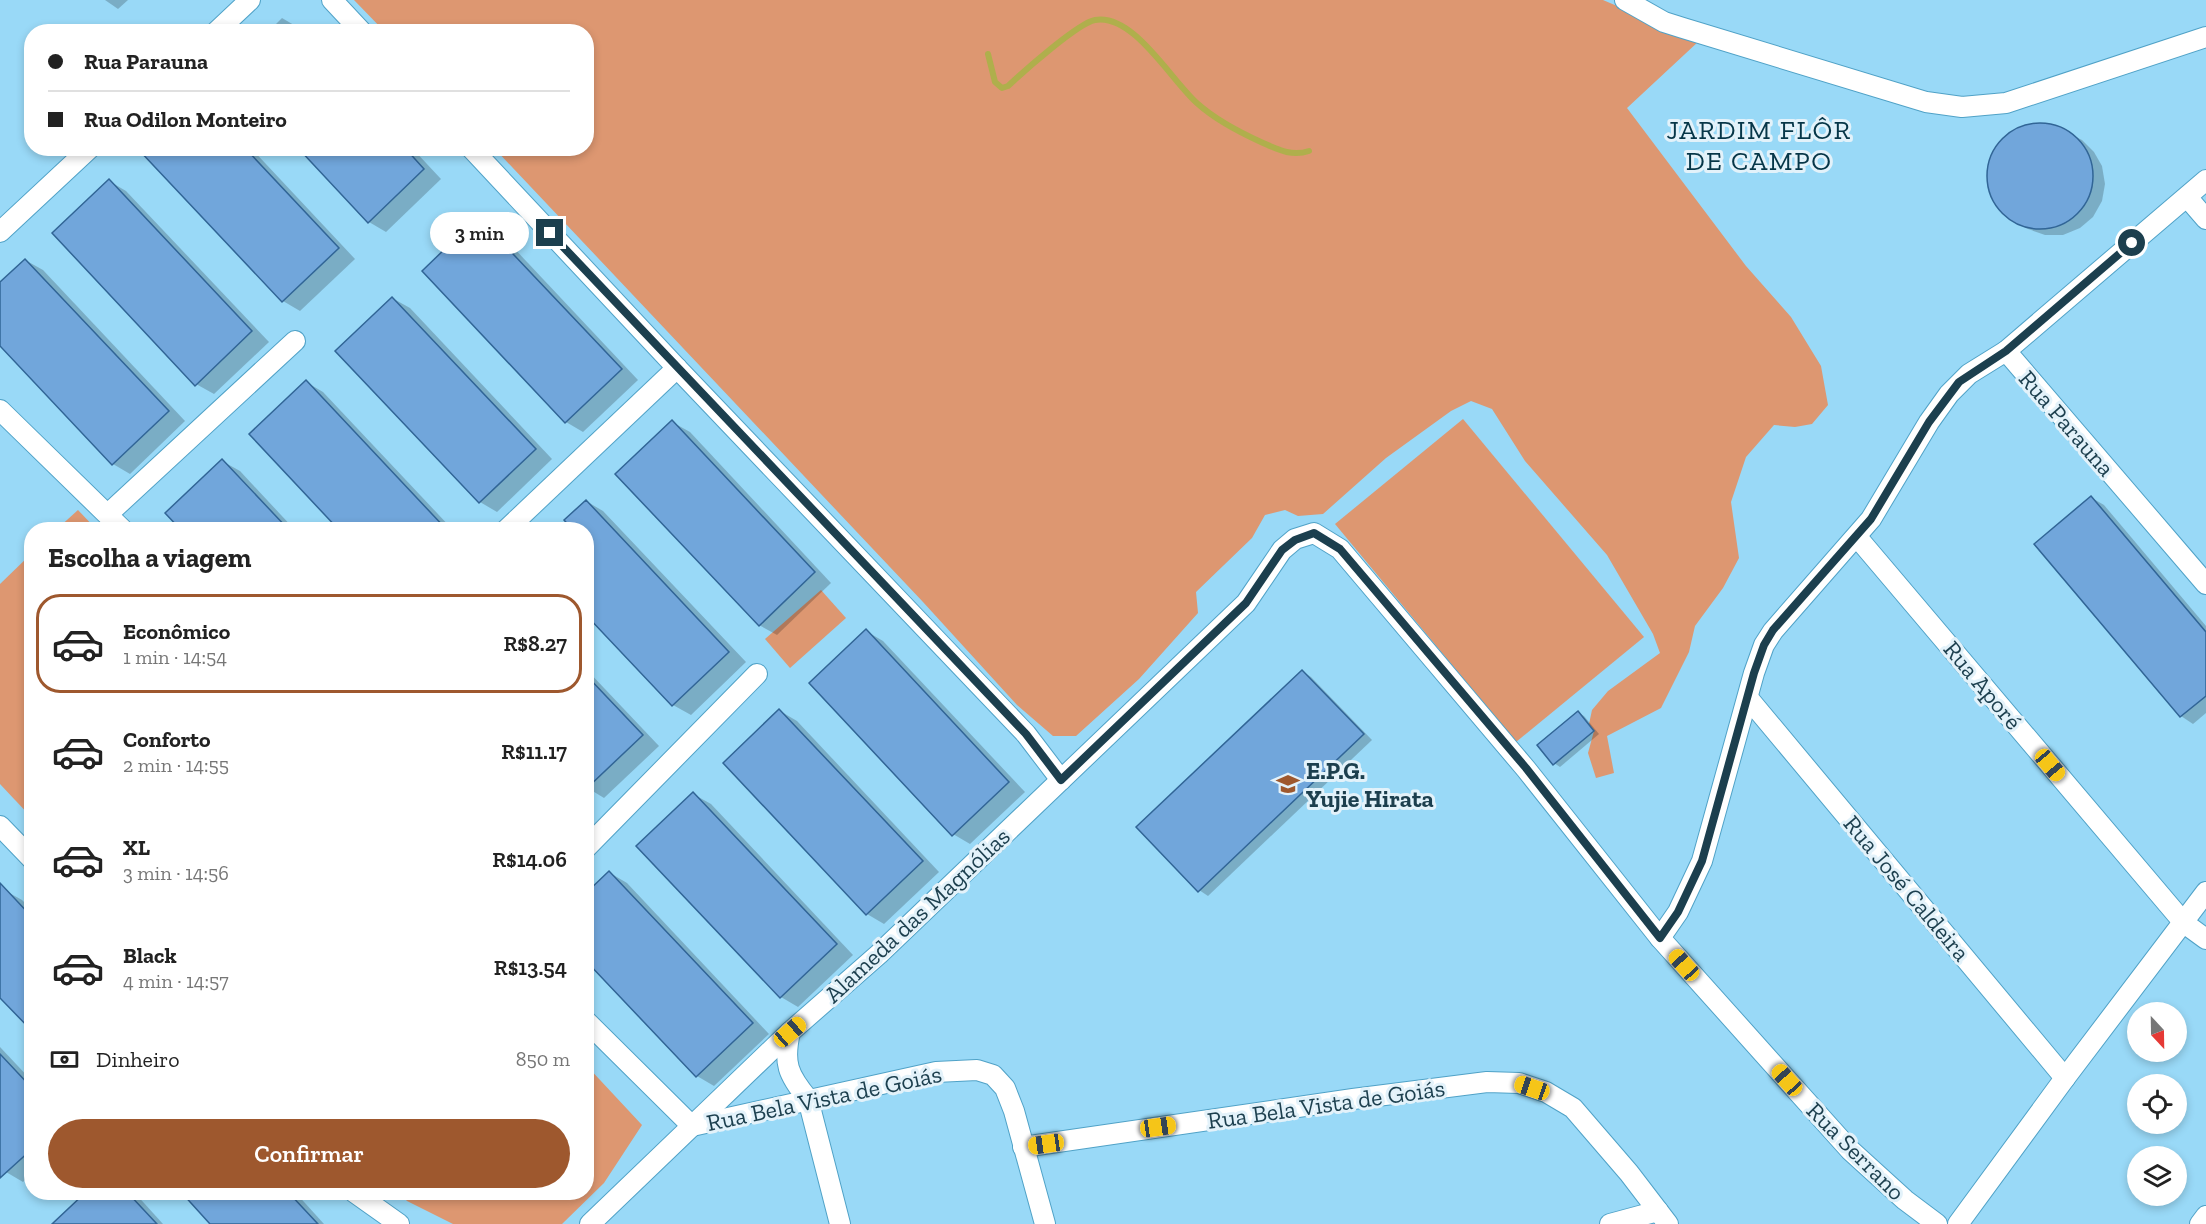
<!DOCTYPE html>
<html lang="pt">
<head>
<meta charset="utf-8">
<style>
	body { margin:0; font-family:"Zilla Slab",serif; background:#f2f2f2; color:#222; height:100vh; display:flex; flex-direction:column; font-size:22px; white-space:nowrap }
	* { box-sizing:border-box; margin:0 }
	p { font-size:20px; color:#767676 }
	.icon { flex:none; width:33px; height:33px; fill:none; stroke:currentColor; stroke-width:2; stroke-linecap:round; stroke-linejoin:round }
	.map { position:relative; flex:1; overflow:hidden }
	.drawer { position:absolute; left:24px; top:522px; width:570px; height:678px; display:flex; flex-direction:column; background:#fff; border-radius:24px; box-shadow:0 3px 9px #0003 }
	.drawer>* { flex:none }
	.guide { position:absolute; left:24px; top:24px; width:570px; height:132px; border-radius:24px; box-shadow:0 3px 9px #0003; display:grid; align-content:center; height:132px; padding:0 24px; background:#fff }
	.needle { width:39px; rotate:158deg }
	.buttons { position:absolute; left:2127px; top:1002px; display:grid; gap:12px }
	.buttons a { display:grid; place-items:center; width:60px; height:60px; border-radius:50%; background:#fff; box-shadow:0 3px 9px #0003; font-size:30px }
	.end { position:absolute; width:27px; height:27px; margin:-14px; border:8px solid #1c3f4e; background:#fff; box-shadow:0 0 0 3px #fff }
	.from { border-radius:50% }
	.bubble { position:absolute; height:42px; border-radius:21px; background:#fff; box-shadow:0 3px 9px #0003; font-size:20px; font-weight:600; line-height:42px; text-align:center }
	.car { position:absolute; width:18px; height:36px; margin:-18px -9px; border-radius:8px; box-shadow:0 0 4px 2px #0007; background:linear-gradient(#f5c518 24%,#345 0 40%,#f5c518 0 76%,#345 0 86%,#f5c518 0) }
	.guide b { display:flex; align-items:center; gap:21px; height:57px; font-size:22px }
	.guide b+b { border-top:2px solid #e0e0e0 }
	.guide i { width:15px; height:15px; background:#222 }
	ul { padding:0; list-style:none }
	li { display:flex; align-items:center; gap:18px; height:99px; margin:0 12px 9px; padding:0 12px; border:3px solid transparent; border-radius:24px }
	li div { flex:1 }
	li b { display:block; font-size:22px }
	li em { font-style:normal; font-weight:600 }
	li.active { border-color:#9e582e }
	li>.icon { width:54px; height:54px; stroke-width:1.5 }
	h2 { padding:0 24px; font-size:27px; line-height:72px }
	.pay { display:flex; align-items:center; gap:15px; height:66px; padding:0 24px; font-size:22px }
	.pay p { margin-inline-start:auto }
	.cta { display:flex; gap:12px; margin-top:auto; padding:12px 24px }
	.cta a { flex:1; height:69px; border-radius:36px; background:#9e582e; color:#fff; font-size:24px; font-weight:600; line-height:69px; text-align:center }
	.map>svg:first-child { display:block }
	.green { fill:#dd9771 }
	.shadow { fill:#0003 }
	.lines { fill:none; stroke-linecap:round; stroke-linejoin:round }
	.stream { stroke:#afaf4c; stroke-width:6 }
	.building { fill:#71a6db; stroke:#316596; stroke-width:1.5 }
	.street-casing { stroke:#50a2c7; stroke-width:22 }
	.street { stroke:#fff; stroke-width:20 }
	.route { stroke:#1c3f4e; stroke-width:8 }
	.labels { text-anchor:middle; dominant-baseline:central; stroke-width:6; stroke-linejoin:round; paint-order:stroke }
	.street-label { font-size:24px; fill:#1c3f4e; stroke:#e3f2fa }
	.poi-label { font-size:24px; font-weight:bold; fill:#1c3f4e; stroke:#e3f2fa; text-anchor:start }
	.quarter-label { font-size:27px; letter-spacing:1.5px; fill:#063648; stroke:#e3f2fa }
</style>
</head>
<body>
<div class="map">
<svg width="2206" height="1224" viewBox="0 0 2206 1224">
	<rect width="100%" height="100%" fill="#99d9f7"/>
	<!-- green -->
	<g class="green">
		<path d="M354,0H1603L1699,41L1627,108L1746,266L1791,317L1821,366L1828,405L1812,424L1795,427L1774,425L1746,457L1731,502L1739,558L1723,588L1695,626L1689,652L1661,708L1607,736L1614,773L1596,778L1588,753L1594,731L1589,724L1592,710L1608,691L1660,653L1653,634L1607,555L1525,461L1492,409L1471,401L1451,411L1386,458L1323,514L1298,516L1285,510L1265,515L1252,538L1196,592L1198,613L1139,679L1076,736H1053L1017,705L923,602L495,149L586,148V32L384,31Z"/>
		<path d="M1463,419L1644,637L1516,742L1335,524Z"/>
		<path d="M78,510L96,529H57Z"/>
		<path d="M31,554V817L0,784V584Z"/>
		<path d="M821,590L846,618L790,668L765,639Z"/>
		<path d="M587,1066L642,1125L604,1183L562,1224H453L407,1201L399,1193L586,1192Z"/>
	</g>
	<!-- shadow -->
	<g class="shadow">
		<path d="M105,0H128L118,9Z"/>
		<path d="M282,18L299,28L302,32H268Z"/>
		<path d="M2037,124L2053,126L2082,140L2094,152L2102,166L2105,184L2102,201L2093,217L2080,228L2063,235H2045L2028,229L2015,222L2001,211L1992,197L1988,181L1989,164L1995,149L2006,136L2020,128Z"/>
		<path d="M142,148H251L355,259L300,311L283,301Z"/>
		<path d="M300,148H412L441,179L386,232L369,222Z"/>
		<path d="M109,181L126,191L269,342L214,394L196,384Z"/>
		<path d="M479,219L496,229L638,380L583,432L566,422L424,271Z"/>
		<path d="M25,260L43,270L185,421L130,474L113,464L0,344V285Z"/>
		<path d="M392,298L410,308L552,459L497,512L480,502Z"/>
		<path d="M306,382L323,392L453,530H341Z"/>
		<path d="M672,422L690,432L831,583L777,635L759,625Z"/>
		<path d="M222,461L240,471L295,530H183Z"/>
		<path d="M2092,498L2104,505L2206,626V713L2193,724L2181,716L2036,544Z"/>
		<path d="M586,501L603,511L746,662L691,715L673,705L586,530H557Z"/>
		<path d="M866,631L883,641L1025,792L970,844L953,834Z"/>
		<path d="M586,669L659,746L604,798L586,787Z"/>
		<path d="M1302,671L1311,677L1372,740L1208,896L1199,890Z"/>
		<path d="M780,711L797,721L939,872L884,924L867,914Z"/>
		<path d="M1578,713L1584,716L1599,734L1560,767L1554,763Z"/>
		<path d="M693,794L711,804L853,955L798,1007L781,997Z"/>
		<path d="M610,873L627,883L769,1034L714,1086L697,1076L586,959Z"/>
		<path d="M4,890L22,900L32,910V1029L0,996V894Z"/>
		<path d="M0,1047L32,1081V1174L23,1182L6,1172L0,1166Z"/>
		<path d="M88,1192H134L163,1224H54Z"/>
		<path d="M183,1192H295L324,1224H212Z"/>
	</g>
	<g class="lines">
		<!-- stream -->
		<path class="stream" d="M988,54L995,82L1002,88L1008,86C1023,72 1078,23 1095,20C1134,13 1172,82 1198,104C1216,120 1239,132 1261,142C1277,149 1291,157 1309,151"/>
	</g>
	<!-- building -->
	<g class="building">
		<circle cx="2040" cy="176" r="53"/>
		<path d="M137,148H245L339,248L282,302Z"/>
		<path d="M298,148H405L424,169L368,223Z"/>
		<path d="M109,179L252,331L195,386L52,233Z"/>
		<path d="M478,217L622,369L565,423L422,271Z"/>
		<path d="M25,259L169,411L112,465L0,346V282Z"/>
		<path d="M392,297L536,449L479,503L335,351Z"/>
		<path d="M306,380L447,530H339L249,434Z"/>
		<path d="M672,420L815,572L759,626L615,474Z"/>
		<path d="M222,459L289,530H181L165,513Z"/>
		<path d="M2091,496L2206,632V696L2180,717L2034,544Z"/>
		<path d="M586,500L729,652L672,706L586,615V530H573L564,520Z"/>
		<path d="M866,629L1009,782L952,836L809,683Z"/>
		<path d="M1302,670L1364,734L1198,892L1136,827Z"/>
		<path d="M586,675L643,735L586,789Z"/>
		<path d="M779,709L923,861L866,915L723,763Z"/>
		<path d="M1578,711L1594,731L1553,765L1537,745Z"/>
		<path d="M693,792L837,944L780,998L636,846Z"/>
		<path d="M609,871L753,1023L696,1077L586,961V893Z"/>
		<path d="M0,883L32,917V1031L0,998Z"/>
		<path d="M0,1054L32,1088V1149L0,1178Z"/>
		<path d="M86,1192H127L157,1224H52Z"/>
		<path d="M181,1192H288L318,1224H210Z"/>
	</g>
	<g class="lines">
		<!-- street casing -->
		<g class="street-casing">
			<g id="street">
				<path d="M332,0L362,32"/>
				<path d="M1625,0L1664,22L1683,28L1926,102L1962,107L2006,103L2206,37"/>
				<path d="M216,32L250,0"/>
				<path d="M471,148L677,368L1026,734L1061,780"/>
				<path d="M2206,180L2006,351L2206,584"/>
				<path d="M2187,197L2206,219"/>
				<path d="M0,232L90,148"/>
				<path d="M0,410L123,530"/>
				<path d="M108,514L295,341"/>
				<path d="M506,530L677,368"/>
				<path d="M1857,537L2184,923L2206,939"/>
				<path d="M1748,698L2065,1078"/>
				<path d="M0,826L32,859"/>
				<path d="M586,848L757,674"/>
				<path d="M1660,938L1678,912L1702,861L1754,673L1764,645L1773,631L1871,519L1929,422L1949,394L1969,374L2006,351"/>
				<path d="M586,1021L692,1126L936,1072L977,1070L993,1075L1005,1088L1014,1111L1045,1224"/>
				<path d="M790,1032C783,1063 788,1075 808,1099L840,1224"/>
				<path d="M1023,1147L1353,1099L1487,1082L1519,1083L1546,1092L1573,1108L1629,1173L1668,1224"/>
				<path d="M354,1192L399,1224"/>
				<path d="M590,1224L790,1032L879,954L1246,603L1282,550L1295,539L1314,533L1340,549L1526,769L1660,938L1850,1150L1905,1200L1937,1224"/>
				<path d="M1610,1224L1658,1211"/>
				<path d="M1958,1224L2065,1078L2206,892"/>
				<path d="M2200,1224L2206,1216"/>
			</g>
		</g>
		<!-- street -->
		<use href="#street" class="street"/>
	</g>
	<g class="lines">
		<!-- route -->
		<path class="route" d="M550,233L1026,734L1061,780L1246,603L1282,550L1295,540L1314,533L1340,549L1526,768L1660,938L1678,912L1702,861L1754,673L1764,645L1773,630L1871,519L1929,422L1959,382L2006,351L2132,243"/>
	</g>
	<!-- icons -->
	<defs>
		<g id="school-bare" transform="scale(1.8)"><path d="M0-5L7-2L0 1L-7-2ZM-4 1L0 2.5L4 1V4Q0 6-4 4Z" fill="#9e582e" stroke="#e3f2fa" stroke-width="2.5" paint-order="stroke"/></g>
	</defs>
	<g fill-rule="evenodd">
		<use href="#school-bare" x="1288" y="784"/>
	</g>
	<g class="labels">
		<!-- street labels -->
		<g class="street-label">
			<text transform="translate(2067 423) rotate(49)">Rua Parauna</text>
			<text transform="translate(1983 685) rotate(50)">Rua Aporé</text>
			<text transform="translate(1907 888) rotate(50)">Rua José Caldeira</text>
			<text transform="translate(917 915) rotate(-43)">Alameda das Magnólias</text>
			<text transform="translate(824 1098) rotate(-12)">Rua Bela Vista de Goiás</text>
			<text transform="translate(1326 1104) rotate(-8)">Rua Bela Vista de Goiás</text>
			<text transform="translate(1856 1151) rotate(45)">Rua Serrano</text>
		</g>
		<!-- poi labels -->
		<g class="poi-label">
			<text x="1306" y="770">E.P.G.<tspan x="1306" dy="28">Yujie Hirata</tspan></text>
		</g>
		<!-- quarter labels -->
		<g class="quarter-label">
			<text x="1759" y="130">JARDIM FLÔR<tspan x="1759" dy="31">DE CAMPO</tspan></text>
		</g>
	</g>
</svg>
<div class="buttons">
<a><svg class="needle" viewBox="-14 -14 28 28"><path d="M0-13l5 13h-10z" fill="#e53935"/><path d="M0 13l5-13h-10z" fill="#767676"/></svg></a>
<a><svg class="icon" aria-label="locate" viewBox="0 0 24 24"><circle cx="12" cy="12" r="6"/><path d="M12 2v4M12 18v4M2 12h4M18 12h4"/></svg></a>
<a><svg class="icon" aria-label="layers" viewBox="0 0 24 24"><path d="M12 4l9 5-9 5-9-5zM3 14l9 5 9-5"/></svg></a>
</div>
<i class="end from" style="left:2132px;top:243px"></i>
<i class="end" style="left:550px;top:233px"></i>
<div class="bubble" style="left:430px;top:212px;width:99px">3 min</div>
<i class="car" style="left:2050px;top:765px;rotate:140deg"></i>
<i class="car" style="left:1684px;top:965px;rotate:318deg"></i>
<i class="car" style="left:790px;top:1032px;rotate:49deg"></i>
<i class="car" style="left:1787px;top:1080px;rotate:318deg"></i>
<i class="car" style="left:1532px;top:1088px;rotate:289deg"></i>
<i class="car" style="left:1158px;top:1127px;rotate:82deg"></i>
<i class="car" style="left:1046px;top:1144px;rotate:262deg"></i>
<div class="guide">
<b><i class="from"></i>Rua Parauna</b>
<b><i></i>Rua Odilon Monteiro</b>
</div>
<section class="drawer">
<h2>Escolha a viagem</h2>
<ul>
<li class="active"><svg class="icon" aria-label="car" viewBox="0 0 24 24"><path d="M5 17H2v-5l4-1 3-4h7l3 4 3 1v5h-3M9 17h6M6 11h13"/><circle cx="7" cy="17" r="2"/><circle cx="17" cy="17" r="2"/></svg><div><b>Econômico</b><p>1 min · 14:54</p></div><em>R$8.27</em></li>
<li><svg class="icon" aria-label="car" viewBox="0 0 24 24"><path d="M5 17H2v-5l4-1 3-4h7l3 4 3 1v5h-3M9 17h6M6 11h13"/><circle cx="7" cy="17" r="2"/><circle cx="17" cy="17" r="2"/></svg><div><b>Conforto</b><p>2 min · 14:55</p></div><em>R$11.17</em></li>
<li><svg class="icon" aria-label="car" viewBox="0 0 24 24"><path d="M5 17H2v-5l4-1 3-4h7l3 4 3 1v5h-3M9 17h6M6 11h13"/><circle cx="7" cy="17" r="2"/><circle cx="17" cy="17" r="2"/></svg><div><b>XL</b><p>3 min · 14:56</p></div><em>R$14.06</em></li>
<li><svg class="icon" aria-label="car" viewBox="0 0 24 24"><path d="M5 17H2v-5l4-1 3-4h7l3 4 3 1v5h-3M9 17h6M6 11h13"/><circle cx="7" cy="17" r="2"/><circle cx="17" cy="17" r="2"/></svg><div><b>Black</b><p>4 min · 14:57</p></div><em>R$13.54</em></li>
</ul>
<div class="pay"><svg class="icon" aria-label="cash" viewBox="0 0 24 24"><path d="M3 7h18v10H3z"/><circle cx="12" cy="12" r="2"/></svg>Dinheiro<p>850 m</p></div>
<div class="cta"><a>Confirmar</a></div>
</section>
</div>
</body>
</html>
